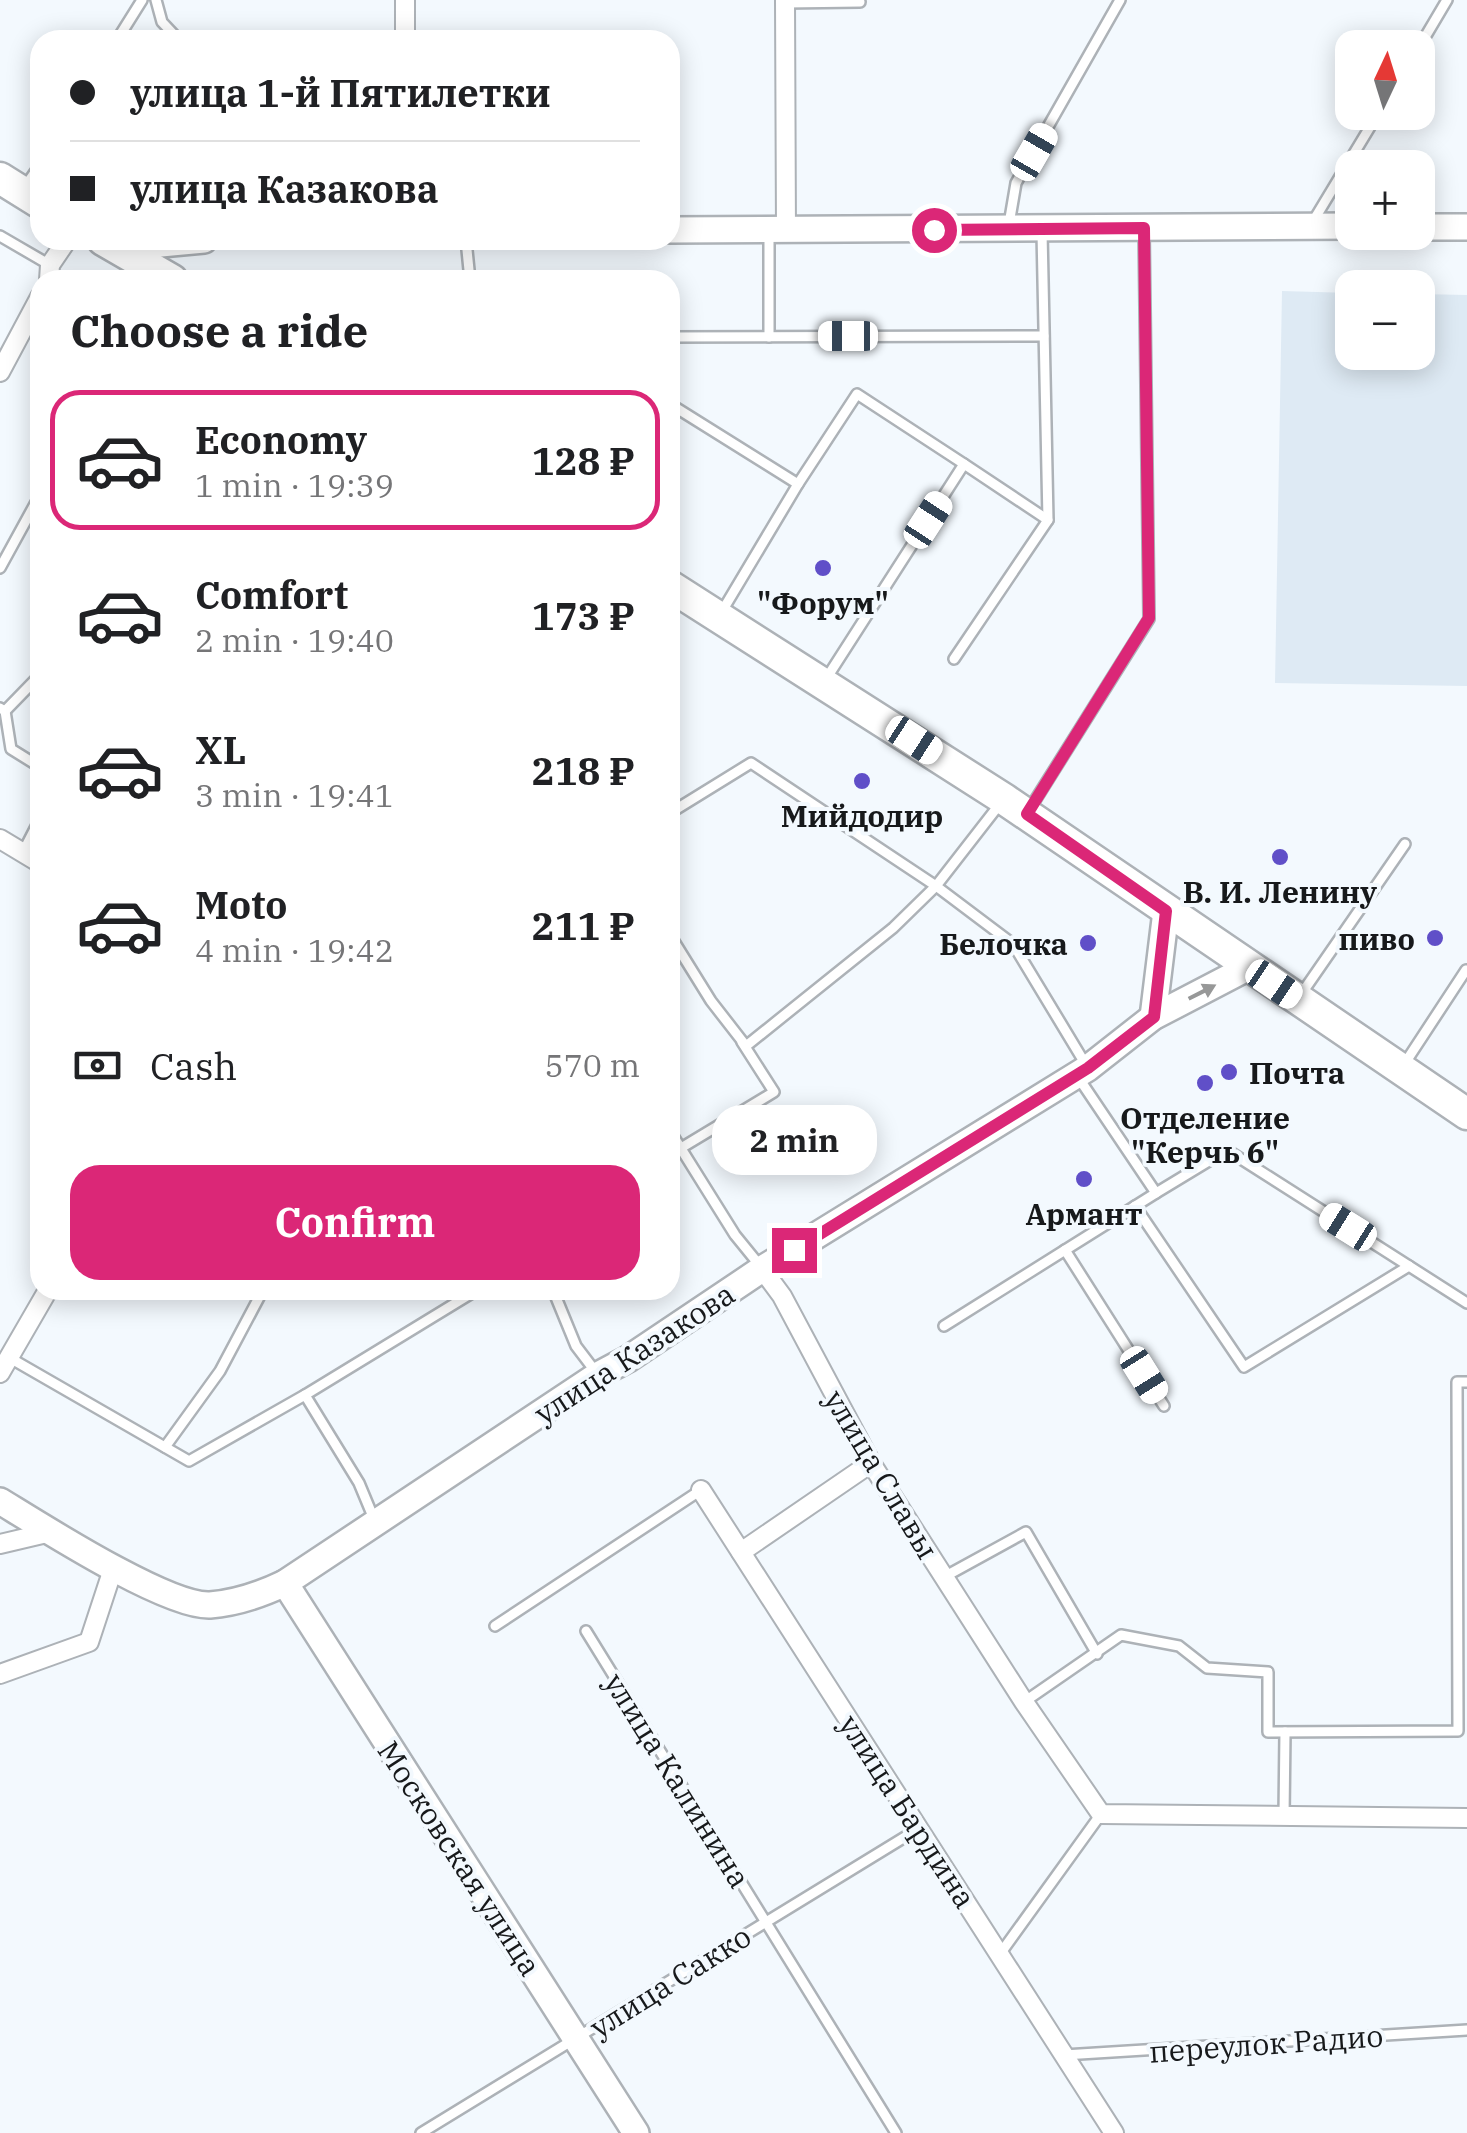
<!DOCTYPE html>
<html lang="en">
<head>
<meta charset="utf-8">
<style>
	body { margin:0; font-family:"IBM Plex Serif",serif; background:#f2f2f2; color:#202124; height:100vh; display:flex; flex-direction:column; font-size:38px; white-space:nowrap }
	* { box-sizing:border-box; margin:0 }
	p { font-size:32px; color:#757577 }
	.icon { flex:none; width:55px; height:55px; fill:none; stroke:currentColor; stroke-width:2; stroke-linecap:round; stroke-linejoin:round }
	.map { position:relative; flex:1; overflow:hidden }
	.sheet { position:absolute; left:30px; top:270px; width:650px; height:1030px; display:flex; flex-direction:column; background:#fff; border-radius:30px; box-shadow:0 5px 25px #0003 }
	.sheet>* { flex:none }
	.banner { position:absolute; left:30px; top:30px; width:650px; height:220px; border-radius:30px; box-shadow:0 5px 25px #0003; display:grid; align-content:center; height:220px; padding:0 40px; background:#fff }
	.needle { width:65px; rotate:4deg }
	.tools { position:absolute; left:1335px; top:30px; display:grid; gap:20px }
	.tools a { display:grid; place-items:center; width:100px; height:100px; border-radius:20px; background:#fff; box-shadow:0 5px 25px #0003; font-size:50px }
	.end { position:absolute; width:45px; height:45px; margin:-22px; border:12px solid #db2777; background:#fff; box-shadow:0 0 0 5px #fff }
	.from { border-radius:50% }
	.bubble { position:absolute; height:70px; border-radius:30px; background:#fff; box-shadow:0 5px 25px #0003; font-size:32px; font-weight:700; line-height:70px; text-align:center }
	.car { position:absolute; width:30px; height:60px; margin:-30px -15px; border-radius:12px; box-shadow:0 0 8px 2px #0007; background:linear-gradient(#fff 24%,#345 0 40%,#fff 0 76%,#345 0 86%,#fff 0) }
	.banner b { display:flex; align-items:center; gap:35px; height:95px; font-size:38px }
	.banner b+b { border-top:2px solid #e0e0e0 }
	.banner i { width:25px; height:25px; background:#202124 }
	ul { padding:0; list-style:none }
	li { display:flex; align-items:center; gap:30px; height:140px; margin:0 20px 15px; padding:0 20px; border:5px solid transparent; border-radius:30px }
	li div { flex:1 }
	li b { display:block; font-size:38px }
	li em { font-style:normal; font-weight:700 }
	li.active { border-color:#db2777 }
	li>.icon { width:90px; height:90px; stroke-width:1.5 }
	h2 { padding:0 40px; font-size:45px; line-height:120px }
	.pay { display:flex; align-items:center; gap:25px; height:110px; padding:0 40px; font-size:38px }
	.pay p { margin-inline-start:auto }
	.action { display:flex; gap:20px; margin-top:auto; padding:20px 40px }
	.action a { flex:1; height:115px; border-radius:30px; background:#db2777; color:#fff; font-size:40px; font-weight:700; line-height:115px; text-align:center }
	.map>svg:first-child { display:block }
	.built { fill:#deeaf4 }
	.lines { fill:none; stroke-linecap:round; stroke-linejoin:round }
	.lane-casing { stroke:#adb2b7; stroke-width:14 }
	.street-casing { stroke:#adb2b7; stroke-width:22 }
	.secondary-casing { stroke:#adb2b7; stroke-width:30 }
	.primary-casing { stroke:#adb2b7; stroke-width:35 }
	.lane { stroke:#fff; stroke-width:9 }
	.street { stroke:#fff; stroke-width:18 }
	.secondary { stroke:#fff; stroke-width:25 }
	.primary { stroke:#fff; stroke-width:30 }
	.oneway { fill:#979898 }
	.route { stroke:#db2777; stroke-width:12 }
	.poi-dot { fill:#604fc8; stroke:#f3f9fe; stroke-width:4 }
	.labels { text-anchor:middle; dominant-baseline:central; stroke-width:8; stroke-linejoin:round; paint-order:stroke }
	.poi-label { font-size:30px; font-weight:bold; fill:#17191b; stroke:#f3f9fe }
	.street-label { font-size:30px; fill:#17191b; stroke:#f3f9fe }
</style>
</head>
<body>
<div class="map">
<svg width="1467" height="2133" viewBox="0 0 1467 2133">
	<rect width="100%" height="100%" fill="#f3f9fe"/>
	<!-- built -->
	<path class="built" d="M1282,291L1352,293V352H1418V294L1467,295V686L1275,683Z"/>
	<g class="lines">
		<!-- lane casing -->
		<g class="lane-casing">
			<g id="lane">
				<path d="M156,0L162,22L179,40"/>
				<path d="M785,3L860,2"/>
				<path d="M117,40L142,0"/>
				<path d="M1418,49L1447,0"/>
				<path d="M24,188L40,165"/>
				<path d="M1312,223L1379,112"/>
				<path d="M1009,224L1016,183L1120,0"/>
				<path d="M769,234V337"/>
				<path d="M0,236L50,265"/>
				<path d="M466,240L470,280"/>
				<path d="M670,337L1044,336"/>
				<path d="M670,404L798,484L721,613"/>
				<path d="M964,464L1048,520"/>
				<path d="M798,484L857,394L964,464L826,679"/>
				<path d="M0,568L40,495"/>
				<path d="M954,659L1048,520L1042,232"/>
				<path d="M0,708L5,711L11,749L40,767"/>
				<path d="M5,711L40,675"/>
				<path d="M1029,810L1149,619L1144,230"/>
				<path d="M670,813L751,763L936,886L1013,944L1086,1065"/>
				<path d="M23,852L40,819"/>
				<path d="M670,935L711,1001L746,1046L893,928L936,886L999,805"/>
				<path d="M1302,993L1405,844"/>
				<path d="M1405,1063L1466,970"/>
				<path d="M1078,1077L1156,1193L1227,1150L1467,1303"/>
				<path d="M670,1131L735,1235L761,1267"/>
				<path d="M681,1148L774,1092L742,1042"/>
				<path d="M1135,1206L1244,1367L1409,1266"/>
				<path d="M1065,1250L1164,1406"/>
				<path d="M553,1290L576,1346L595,1371"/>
				<path d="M944,1326L1156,1193"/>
				<path d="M10,1358L189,1461L305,1395L359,1483L374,1519"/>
				<path d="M305,1395L477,1290"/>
				<path d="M165,1447L220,1371L263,1290"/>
				<path d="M944,1577L1026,1532L1097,1654"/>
				<path d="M495,1626L701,1490"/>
				<path d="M586,1631L896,2133"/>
				<path d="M1024,1702L1121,1635L1179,1646L1207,1668L1268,1672V1732L1458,1731L1457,1382H1467"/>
				<path d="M1284,1816L1285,1732"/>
				<path d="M1000,1954L1101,1814"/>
				<path d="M1064,2055L1467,2030"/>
				<path d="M421,2133L918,1829"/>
			</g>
		</g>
		<!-- street casing -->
		<g class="street-casing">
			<g id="street">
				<path d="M785,0L786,232"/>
				<path d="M405,40V0"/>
				<path d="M49,280L50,265L67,240"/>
				<path d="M0,372L40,297"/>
				<path d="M0,839L40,863"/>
				<path d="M762,1269L782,1296L871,1463L1024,1702L1101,1814L1467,1818"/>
				<path d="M0,1373L48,1290"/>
				<path d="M701,1490L1114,2133"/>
				<path d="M0,1544L51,1532"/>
				<path d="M741,1552L871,1463"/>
				<path d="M0,1674L89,1642L114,1566"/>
			</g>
		</g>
		<!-- secondary casing -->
		<g class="secondary-casing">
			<g id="secondary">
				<path d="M1418,227H1467"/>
				<path d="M670,230L1352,226"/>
				<path d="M118,248L204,240"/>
				<path d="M1153,1017L1166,911"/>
				<path d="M0,1501C41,1526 167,1607 210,1605C236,1603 262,1594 285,1583L598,1375L628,1359L762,1269L1088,1068L1153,1017L1249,967"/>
				<path d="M285,1583L636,2133"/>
			</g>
		</g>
		<!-- primary casing -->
		<g class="primary-casing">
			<g id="primary">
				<path d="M0,178L40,203"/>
				<path d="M103,240L172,280"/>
				<path d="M670,586L1004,799L1467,1114"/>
			</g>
		</g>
		<!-- lane -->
		<use href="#lane" class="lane"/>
		<!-- street -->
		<use href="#street" class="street"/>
		<!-- secondary -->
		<use href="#secondary" class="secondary"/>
		<!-- primary -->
		<use href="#primary" class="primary"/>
	</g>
	<!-- one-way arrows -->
	<defs><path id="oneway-solid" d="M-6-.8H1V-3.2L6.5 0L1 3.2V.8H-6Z" transform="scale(2.5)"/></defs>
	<use class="oneway" href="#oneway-solid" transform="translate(1202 992) rotate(-27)"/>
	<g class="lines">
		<!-- route -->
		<path class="route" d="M794,1250L1088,1068L1154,1017L1166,911L1027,814L1149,618L1144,228L934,230"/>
	</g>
	<!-- markers -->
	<g class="poi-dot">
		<circle cx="823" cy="568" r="10"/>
		<circle cx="862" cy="781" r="10"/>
		<circle cx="1280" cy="857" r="10"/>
		<circle cx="1435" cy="938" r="10"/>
		<circle cx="1088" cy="943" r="10"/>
		<circle cx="1229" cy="1072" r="10"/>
		<circle cx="1205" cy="1083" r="10"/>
		<circle cx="1084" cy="1179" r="10"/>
	</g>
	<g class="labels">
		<!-- poi labels -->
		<g class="poi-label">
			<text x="823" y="602">"Форум"</text>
			<text x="862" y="815">Мийдодир</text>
			<text x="1280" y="891">В. И. Ленину</text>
			<text x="1415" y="938" text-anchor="end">пиво</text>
			<text x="1068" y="943" text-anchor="end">Белочка</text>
			<text x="1249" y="1072" text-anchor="start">Почта</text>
			<text x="1205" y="1117">Отделение<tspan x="1205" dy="34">"Керчь 6"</tspan></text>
			<text x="1084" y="1213">Армант</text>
		</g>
		<!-- street labels -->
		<g class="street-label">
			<text transform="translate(634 1353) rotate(-33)">улица Казакова</text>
			<text transform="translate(882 1474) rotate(59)">улица Славы</text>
			<text transform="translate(678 1780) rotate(58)">улица Калинина</text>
			<text transform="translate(908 1811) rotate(57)">улица Бардина</text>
			<text transform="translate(460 1858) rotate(57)">Московская улица</text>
			<text transform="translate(670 1981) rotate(-32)">улица Сакко</text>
			<text transform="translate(1266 2043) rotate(-4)">переулок Радио</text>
		</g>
	</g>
</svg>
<div class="tools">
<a><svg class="needle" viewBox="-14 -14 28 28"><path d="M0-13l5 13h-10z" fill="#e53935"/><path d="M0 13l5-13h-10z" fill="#757577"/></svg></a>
<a>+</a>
<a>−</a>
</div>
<i class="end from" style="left:934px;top:230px"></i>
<i class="end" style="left:794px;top:1250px"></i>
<div class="bubble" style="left:712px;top:1105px;width:165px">2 min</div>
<i class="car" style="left:1034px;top:152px;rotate:30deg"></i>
<i class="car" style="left:848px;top:336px;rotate:270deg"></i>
<i class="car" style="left:928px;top:520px;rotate:33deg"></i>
<i class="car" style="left:914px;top:740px;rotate:123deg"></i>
<i class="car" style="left:1274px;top:984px;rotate:124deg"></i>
<i class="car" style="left:1348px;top:1227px;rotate:302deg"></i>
<i class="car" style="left:1144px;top:1375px;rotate:148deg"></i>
<div class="banner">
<b><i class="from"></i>улица 1-й Пятилетки</b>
<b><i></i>улица Казакова</b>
</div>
<section class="sheet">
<h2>Choose a ride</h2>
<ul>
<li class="active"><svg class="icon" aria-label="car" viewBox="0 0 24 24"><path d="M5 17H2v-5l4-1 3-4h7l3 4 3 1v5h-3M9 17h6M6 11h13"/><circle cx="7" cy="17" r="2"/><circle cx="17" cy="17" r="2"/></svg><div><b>Economy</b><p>1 min · 19:39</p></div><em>128 ₽</em></li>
<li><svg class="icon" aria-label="car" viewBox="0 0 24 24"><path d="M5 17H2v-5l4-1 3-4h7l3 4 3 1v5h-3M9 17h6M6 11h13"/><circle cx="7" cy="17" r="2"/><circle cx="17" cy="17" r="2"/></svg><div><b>Comfort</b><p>2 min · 19:40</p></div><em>173 ₽</em></li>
<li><svg class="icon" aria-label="car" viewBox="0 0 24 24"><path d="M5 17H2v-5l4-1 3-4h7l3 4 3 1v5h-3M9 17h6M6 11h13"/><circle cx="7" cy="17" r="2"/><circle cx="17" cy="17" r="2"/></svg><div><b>XL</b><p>3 min · 19:41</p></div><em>218 ₽</em></li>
<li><svg class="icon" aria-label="car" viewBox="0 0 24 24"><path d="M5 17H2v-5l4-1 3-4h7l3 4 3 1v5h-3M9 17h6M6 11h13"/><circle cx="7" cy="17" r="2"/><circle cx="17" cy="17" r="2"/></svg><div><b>Moto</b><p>4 min · 19:42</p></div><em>211 ₽</em></li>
</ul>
<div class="pay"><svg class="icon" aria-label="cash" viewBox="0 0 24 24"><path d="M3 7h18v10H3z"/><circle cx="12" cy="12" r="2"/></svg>Cash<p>570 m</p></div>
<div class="action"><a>Confirm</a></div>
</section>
</div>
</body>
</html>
